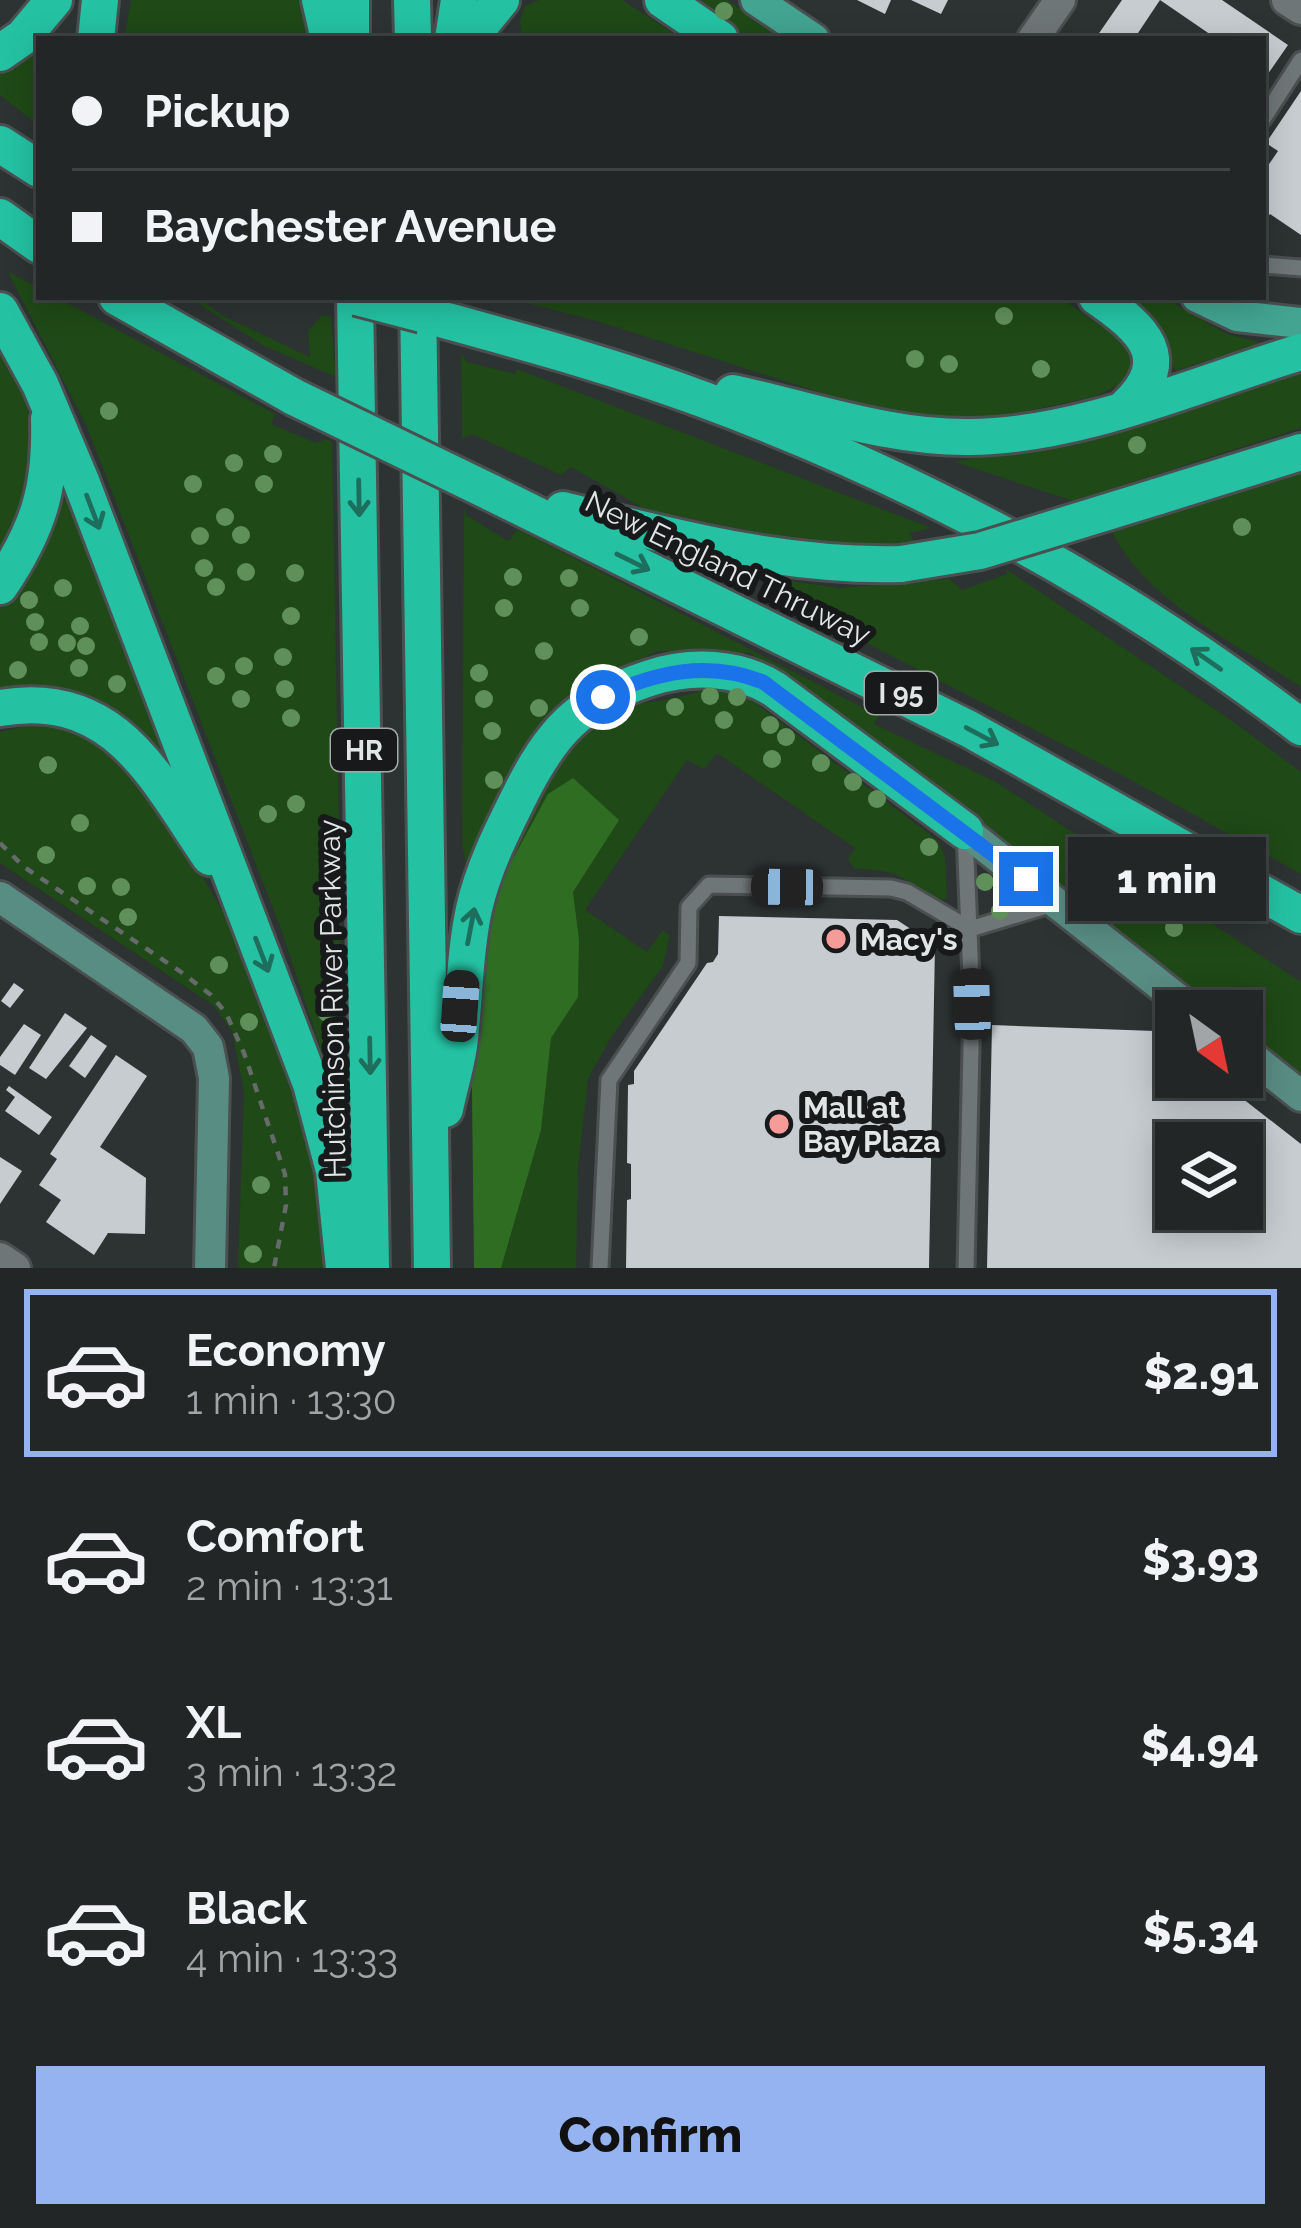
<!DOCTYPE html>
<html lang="en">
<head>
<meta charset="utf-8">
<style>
	body { margin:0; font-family:Raleway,sans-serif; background:#2a2e2e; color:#f1f3f6; height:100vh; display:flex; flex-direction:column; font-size:45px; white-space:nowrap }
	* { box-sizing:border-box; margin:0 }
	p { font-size:39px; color:#a2a5a7 }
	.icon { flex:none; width:66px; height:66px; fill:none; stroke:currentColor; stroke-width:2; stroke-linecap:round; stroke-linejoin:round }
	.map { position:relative; height:1268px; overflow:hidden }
	.details { display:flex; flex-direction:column; background:#222626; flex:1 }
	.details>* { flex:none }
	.top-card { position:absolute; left:36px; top:36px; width:1230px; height:264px; border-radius:0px; box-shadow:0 6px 30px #0003,0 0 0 3px #3f4343; display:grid; align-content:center; height:264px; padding:0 36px; background:#222626 }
	.needle { width:78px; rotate:147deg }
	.fabs { position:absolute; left:1155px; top:990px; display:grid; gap:24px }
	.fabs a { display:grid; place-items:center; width:108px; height:108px; border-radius:0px; background:#222626; box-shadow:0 6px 30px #0003,0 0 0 3px #3f4343; font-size:60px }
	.end { position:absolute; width:54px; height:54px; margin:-27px; border:15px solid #1a73e8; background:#fff; box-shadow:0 0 0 6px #fff }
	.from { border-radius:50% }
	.bubble { position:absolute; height:84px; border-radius:0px; background:#222626; box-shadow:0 6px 30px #0003,0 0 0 3px #3f4343; font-size:39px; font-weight:800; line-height:84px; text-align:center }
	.car { position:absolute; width:36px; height:72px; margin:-36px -18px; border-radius:15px; box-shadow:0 0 9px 3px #0007; background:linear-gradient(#222 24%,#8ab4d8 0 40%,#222 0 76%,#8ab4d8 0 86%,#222 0) }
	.top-card b { display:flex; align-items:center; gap:42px; height:114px; font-size:45px }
	.top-card b+b { border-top:3px solid #3f4343 }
	.top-card i { width:30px; height:30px; background:#f1f3f6 }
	ul { padding:21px 0 0; list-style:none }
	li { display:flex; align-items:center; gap:36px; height:168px; margin:0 24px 18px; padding:0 12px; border:6px solid transparent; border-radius:0px }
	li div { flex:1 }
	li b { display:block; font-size:45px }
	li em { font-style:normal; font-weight:800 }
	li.active { border-color:#95b2f1 }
	li>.icon { width:108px; height:108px; stroke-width:1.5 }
	.action { display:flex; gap:24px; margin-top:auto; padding:24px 36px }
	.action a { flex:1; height:138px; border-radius:0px; background:#95b2f1; color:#111; font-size:48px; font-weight:800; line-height:138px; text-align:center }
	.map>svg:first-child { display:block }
	.green { fill:#1f4916 }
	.forest { fill:#2f6e22 }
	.building { fill:#c7ccd1; fill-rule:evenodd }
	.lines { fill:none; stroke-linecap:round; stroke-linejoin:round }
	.lane-casing { stroke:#4a4f50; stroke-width:21 }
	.street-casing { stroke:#4a4f50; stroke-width:36 }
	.secondary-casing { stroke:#4a4f50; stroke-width:36 }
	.primary-casing { stroke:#4a4f50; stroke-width:36 }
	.highway-casing { stroke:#4a4f50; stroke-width:42 }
	.path { stroke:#656a6b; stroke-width:4.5; stroke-dasharray:9 9; stroke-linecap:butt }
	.lane { stroke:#6f7677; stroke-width:15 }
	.street { stroke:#6f7677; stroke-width:30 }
	.secondary { stroke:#588d84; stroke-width:30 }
	.primary { stroke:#42a491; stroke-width:30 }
	.highway { stroke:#24c2a3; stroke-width:36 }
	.highway-bridge-casing { stroke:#4a4f50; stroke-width:42; stroke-linecap:butt }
	.highway-bridge { stroke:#24c2a3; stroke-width:36 }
	.tree { fill:#60905a }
	.oneway { stroke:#1e6e5e }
	.route { stroke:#1a73e8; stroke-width:15 }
	.poi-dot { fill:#f59b98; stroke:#17191a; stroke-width:4.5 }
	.labels { text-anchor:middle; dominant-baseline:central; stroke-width:12; stroke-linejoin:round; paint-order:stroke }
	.shield { fill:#17191a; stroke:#a4a8a9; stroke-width:3 }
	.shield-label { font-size:27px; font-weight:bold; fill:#e1e5e6 }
	.street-label { font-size:30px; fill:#e1e5e6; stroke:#17191a }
	.poi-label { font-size:30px; font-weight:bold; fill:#e1e5e6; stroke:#17191a; text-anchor:start }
</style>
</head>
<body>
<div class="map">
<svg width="1301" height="1268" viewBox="0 0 1301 1268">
	<rect width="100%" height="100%" fill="#2d3233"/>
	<!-- green -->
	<g class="green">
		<path d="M131,0H307L313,39H124Z"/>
		<path d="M539,0H622L682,39H522L520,21L525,6Z"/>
		<path d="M694,0H727L784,39H751Z"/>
		<path d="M39,43V126L0,95V70Z"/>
		<path d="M8,272L39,288V297H56L275,414L271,424L316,443L326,439L332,442L344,1120L281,929L87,427Z"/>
		<path d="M188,297H197L223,316L310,357L308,331L322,315L331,317L336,377L264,346Z"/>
		<path d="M519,297H1059L1130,346L1137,365L1126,382L1093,397L974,422L888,414L600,322L519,301Z"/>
		<path d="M1125,297H1163L1225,333L1262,343L1177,370L1173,368C1169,334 1151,316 1125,297Z"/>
		<path d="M0,339C21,369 41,448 32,484C25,510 10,537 0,562Z"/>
		<path d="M461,354L467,362L515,374L517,369L931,528L909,533L914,541L875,545L802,541L647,510L571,467L561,475L472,434L462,439Z"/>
		<path d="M1301,371V428L1073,501L955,462L1032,446Z"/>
		<path d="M1301,469V687C1236,643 1146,602 1111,530Z"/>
		<path d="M69,497L174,773L0,696V610L49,541L61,502Z"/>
		<path d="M464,507L466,515L508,541L518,529L879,716L874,724L996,782L1301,982V1082L1242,1036V1011H1210L750,653L658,651L576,692L533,739L468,873L462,845Z"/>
		<path d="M1007,570L1228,718L1301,772V874L1122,775L772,594L767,586L777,579L839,588L949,579L962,590L1007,574Z"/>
		<path d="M715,688L746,696L936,839L945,855L947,898L937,901C905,878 895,869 855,869L848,859L855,848L717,753L704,769L687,760L585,910L647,952L662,931L670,935L663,966L611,1037L588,1079L578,1168L576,1268H501L541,1130L551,1038L578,997L579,940L573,893L484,912L564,739L626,704L660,701Z"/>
		<path d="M35,724L82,730L122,761L202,876L243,946L318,1159L328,1268H238L244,1092L232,1031L213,1005L0,863V732Z"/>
	</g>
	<!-- forest -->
	<path class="forest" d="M573,778L619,820L573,892L579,940L578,997L551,1038L541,1130L501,1268H474L471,1006L484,912L548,794Z"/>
	<!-- building -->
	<g class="building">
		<path d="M857,0H891L885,14Z"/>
		<path d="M911,0H948L941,14Z"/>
		<path d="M1122,0H1160L1134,39H1095Z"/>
		<path d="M1160,0H1222L1288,45L1263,81V39H1217Z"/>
		<path d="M1301,91V235L1270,214L1266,220L1263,218V173L1278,151L1266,143Z"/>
		<path d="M719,916L897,920L935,945L929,1268H626L627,1200L631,1199V1164L627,1163L628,1085L634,1084V1071L707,963L713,962L718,954Z"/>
		<path d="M14,983L24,990L10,1008L1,1001Z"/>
		<path d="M65,1013L87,1028L46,1079L29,1068Z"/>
		<path d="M24,1024L41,1035L15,1075L0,1065V1057Z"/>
		<path d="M992,1025L1155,1031L1176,1047V1077H1215L1301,1144V1268H987ZM1176,1143H1242V1209H1176Z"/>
		<path d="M91,1035L107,1046L85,1078L69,1066Z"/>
		<path d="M116,1055L147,1076L100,1147L146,1178L145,1234L108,1233L94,1255L46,1222L61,1200L39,1185L57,1159L50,1154Z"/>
		<path d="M9,1086L52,1117L39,1135L5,1111L15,1097L6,1090Z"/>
		<path d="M0,1157L22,1171L0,1204Z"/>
	</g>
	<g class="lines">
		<!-- lane casing -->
		<g class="lane-casing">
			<g id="lane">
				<path d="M1263,119L1301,60"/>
				<path d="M1263,265L1301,268"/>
				<path d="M965,833L972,1004L966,1268"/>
				<path d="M600,1268L609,1080L688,963L689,907L709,885L891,888L907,892L970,929L1056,903"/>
			</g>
		</g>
		<!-- street casing -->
		<g class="street-casing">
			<g id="street">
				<path d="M1287,0L1301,9"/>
				<path d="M1033,39L1060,0"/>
				<path d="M0,1258L15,1268"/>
			</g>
		</g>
		<!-- secondary casing -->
		<g class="secondary-casing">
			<g id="secondary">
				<path d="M965,831L1193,1011"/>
				<path d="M0,897L194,1029L208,1047L214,1078L210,1268"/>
				<path d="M1242,1049L1301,1096"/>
			</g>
		</g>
		<!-- primary casing -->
		<g class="primary-casing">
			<g id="primary">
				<path d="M756,0L814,39"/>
				<path d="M1197,297L1237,316L1301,323"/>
			</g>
		</g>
		<!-- highway casing -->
		<g class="highway-casing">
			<g id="highway">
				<path d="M320,0L329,39"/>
				<path d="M351,0V39"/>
				<path d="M412,0L413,39"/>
				<path d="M663,0L720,39"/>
				<path d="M96,39L100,0"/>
				<path d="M453,39L459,0"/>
				<path d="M469,39L501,0"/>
				<path d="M0,53L23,37L54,0"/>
				<path d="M0,144L39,169"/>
				<path d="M0,217L39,245"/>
				<path d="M117,297L294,397"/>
				<path d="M355,297L371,1268"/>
				<path d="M418,297L432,1268"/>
				<path d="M1097,297C1142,328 1177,358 1126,407"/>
				<path d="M0,311L40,384L81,481L311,1084L334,1171L344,1268"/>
				<path d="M422,314C516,340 611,365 702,399C916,478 1120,588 1301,727"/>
				<path d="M733,393C812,410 888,438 970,437C1082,436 1195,384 1301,352"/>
				<path d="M490,492L969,729L1301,915"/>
				<path d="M1156,497L1301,452"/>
				<path d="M563,510C676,538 785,567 901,564"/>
				<path d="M0,586C39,528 51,488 49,419"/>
				<path d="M0,708C115,688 155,777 210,857"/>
				<path d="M445,1109C449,1089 456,1067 459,1046C465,1000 464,955 474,909C483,869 501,833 519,797C551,732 579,701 650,678C691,665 737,666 774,689L965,831"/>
			</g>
		</g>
		<!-- path -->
		<path class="path" d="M0,843L24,867L181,972L211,995L226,1013L244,1053L285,1174L286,1205L274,1268"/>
		<!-- lane -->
		<use href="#lane" class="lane"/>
		<!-- street -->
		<use href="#street" class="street"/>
		<!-- secondary -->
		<use href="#secondary" class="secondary"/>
		<!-- primary -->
		<use href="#primary" class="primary"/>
		<!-- highway -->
		<use href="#highway" class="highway"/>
		<!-- highway-bridge casing -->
		<g class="highway-bridge-casing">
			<g id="highway-bridge">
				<path d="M357,297L422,314"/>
				<path d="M294,397L490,492"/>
				<path d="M901,564L980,551L1156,497"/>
			</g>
		</g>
		<!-- highway-bridge -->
		<use href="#highway-bridge" class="highway-bridge"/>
	</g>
	<!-- trees -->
	<g class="tree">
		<circle cx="724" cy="11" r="9"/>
		<circle cx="1004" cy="316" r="9"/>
		<circle cx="915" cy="359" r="9"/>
		<circle cx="949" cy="364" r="9"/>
		<circle cx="1041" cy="369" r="9"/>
		<circle cx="109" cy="411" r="9"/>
		<circle cx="1137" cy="445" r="9"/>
		<circle cx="273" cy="454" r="9"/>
		<circle cx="234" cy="463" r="9"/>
		<circle cx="193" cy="484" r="9"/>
		<circle cx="264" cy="484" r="9"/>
		<circle cx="225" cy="517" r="9"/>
		<circle cx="1242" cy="527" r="9"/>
		<circle cx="241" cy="535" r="9"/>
		<circle cx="200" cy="536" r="9"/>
		<circle cx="204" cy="568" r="9"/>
		<circle cx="246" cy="572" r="9"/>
		<circle cx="295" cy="573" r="9"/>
		<circle cx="513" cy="577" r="9"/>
		<circle cx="569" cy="578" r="9"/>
		<circle cx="216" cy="587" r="9"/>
		<circle cx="63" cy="588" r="9"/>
		<circle cx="29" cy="600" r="9"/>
		<circle cx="504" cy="608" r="9"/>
		<circle cx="580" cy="608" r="9"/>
		<circle cx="291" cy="616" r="9"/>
		<circle cx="35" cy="622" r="9"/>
		<circle cx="80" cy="626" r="9"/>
		<circle cx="639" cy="637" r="9"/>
		<circle cx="39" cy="642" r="9"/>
		<circle cx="67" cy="643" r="9"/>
		<circle cx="86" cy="646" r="9"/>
		<circle cx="544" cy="651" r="9"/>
		<circle cx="283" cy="657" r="9"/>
		<circle cx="244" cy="666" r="9"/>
		<circle cx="79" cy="668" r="9"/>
		<circle cx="18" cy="670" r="9"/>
		<circle cx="479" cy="673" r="9"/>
		<circle cx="216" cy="676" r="9"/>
		<circle cx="117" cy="684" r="9"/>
		<circle cx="285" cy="689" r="9"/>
		<circle cx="710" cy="696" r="9"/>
		<circle cx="737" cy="697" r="9"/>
		<circle cx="241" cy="699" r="9"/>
		<circle cx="484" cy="699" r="9"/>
		<circle cx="675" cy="707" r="9"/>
		<circle cx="539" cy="708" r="9"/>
		<circle cx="291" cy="718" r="9"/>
		<circle cx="724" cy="720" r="9"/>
		<circle cx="770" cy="725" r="9"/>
		<circle cx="492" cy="731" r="9"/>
		<circle cx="786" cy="737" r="9"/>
		<circle cx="772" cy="759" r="9"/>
		<circle cx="821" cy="763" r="9"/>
		<circle cx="48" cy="765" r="9"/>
		<circle cx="494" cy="780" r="9"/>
		<circle cx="853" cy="782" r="9"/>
		<circle cx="877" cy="799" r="9"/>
		<circle cx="296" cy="804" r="9"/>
		<circle cx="268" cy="814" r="9"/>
		<circle cx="80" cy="823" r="9"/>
		<circle cx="929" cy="847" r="9"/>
		<circle cx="46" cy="855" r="9"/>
		<circle cx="985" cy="882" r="9"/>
		<circle cx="87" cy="886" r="9"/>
		<circle cx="121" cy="887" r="9"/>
		<circle cx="1000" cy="911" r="9"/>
		<circle cx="128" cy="917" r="9"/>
		<circle cx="1174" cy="928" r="9"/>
		<circle cx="219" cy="965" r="9"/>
		<circle cx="327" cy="1013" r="9"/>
		<circle cx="249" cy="1022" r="9"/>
		<circle cx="261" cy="1185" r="9"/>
		<circle cx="253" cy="1254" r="9"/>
	</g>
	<!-- one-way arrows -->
	<defs><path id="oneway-shaft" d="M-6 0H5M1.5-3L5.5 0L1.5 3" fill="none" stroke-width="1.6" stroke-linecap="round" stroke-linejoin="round" transform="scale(3)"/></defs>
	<g class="oneway">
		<use href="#oneway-shaft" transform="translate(359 498) rotate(89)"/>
		<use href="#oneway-shaft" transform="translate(93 512) rotate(69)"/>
		<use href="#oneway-shaft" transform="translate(633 562) rotate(26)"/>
		<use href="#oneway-shaft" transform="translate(1206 659) rotate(-145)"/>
		<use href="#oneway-shaft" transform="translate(982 736) rotate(28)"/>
		<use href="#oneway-shaft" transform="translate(471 926) rotate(-79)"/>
		<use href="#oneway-shaft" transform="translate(262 955) rotate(69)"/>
		<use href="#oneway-shaft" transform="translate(370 1056) rotate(89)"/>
	</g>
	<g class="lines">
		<!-- route -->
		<path class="route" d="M603,697C655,672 708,660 763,682L1026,879"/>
	</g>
	<!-- markers -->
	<g class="poi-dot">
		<circle cx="836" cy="939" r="12"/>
		<circle cx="779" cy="1124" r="12"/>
	</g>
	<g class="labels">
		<!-- shield labels -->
		<g class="shield">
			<rect x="865" y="672" width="72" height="42" rx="9"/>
			<rect x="331" y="729" width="66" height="42" rx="9"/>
		</g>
		<g class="shield-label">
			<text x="901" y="693">I 95</text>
			<text x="364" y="750">HR</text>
		</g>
		<!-- street labels -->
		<g class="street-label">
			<text transform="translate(728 568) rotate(26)">New England Thruway</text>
			<text transform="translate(332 999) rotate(-91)">Hutchinson River Parkway</text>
		</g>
		<!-- poi labels -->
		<g class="poi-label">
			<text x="860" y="939">Macy's</text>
			<text x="803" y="1107">Mall at<tspan x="803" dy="34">Bay Plaza</tspan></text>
		</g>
	</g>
</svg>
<div class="fabs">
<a><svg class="needle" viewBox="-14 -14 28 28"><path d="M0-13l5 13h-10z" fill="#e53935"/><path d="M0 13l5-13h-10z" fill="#a2a5a7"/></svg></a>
<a><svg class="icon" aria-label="layers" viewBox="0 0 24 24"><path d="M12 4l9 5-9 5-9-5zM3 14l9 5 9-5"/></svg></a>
</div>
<i class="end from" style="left:603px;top:697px"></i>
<i class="end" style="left:1026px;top:879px"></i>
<div class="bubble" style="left:1068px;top:837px;width:198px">1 min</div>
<i class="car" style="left:787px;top:887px;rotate:271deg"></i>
<i class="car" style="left:972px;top:1004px;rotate:358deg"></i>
<i class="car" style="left:460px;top:1006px;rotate:4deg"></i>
<div class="top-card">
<b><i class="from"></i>Pickup</b>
<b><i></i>Baychester Avenue</b>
</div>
</div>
<section class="details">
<ul>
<li class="active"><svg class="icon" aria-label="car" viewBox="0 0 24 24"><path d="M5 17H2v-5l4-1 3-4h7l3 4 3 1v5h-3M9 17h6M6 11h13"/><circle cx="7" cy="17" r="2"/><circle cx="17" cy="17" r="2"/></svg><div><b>Economy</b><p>1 min · 13:30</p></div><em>$2.91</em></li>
<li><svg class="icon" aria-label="car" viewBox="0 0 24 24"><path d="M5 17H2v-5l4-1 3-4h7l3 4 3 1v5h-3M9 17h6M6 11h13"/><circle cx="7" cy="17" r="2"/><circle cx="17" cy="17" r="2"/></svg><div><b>Comfort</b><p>2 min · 13:31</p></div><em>$3.93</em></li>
<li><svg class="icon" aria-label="car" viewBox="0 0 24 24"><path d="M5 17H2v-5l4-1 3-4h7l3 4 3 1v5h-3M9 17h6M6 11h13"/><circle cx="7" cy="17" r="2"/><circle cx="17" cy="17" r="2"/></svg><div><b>XL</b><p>3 min · 13:32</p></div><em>$4.94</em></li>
<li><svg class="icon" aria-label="car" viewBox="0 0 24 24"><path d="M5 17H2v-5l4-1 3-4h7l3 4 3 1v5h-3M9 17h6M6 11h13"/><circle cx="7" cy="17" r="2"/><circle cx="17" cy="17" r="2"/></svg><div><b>Black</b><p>4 min · 13:33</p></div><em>$5.34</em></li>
</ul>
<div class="action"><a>Confirm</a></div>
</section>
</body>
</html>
